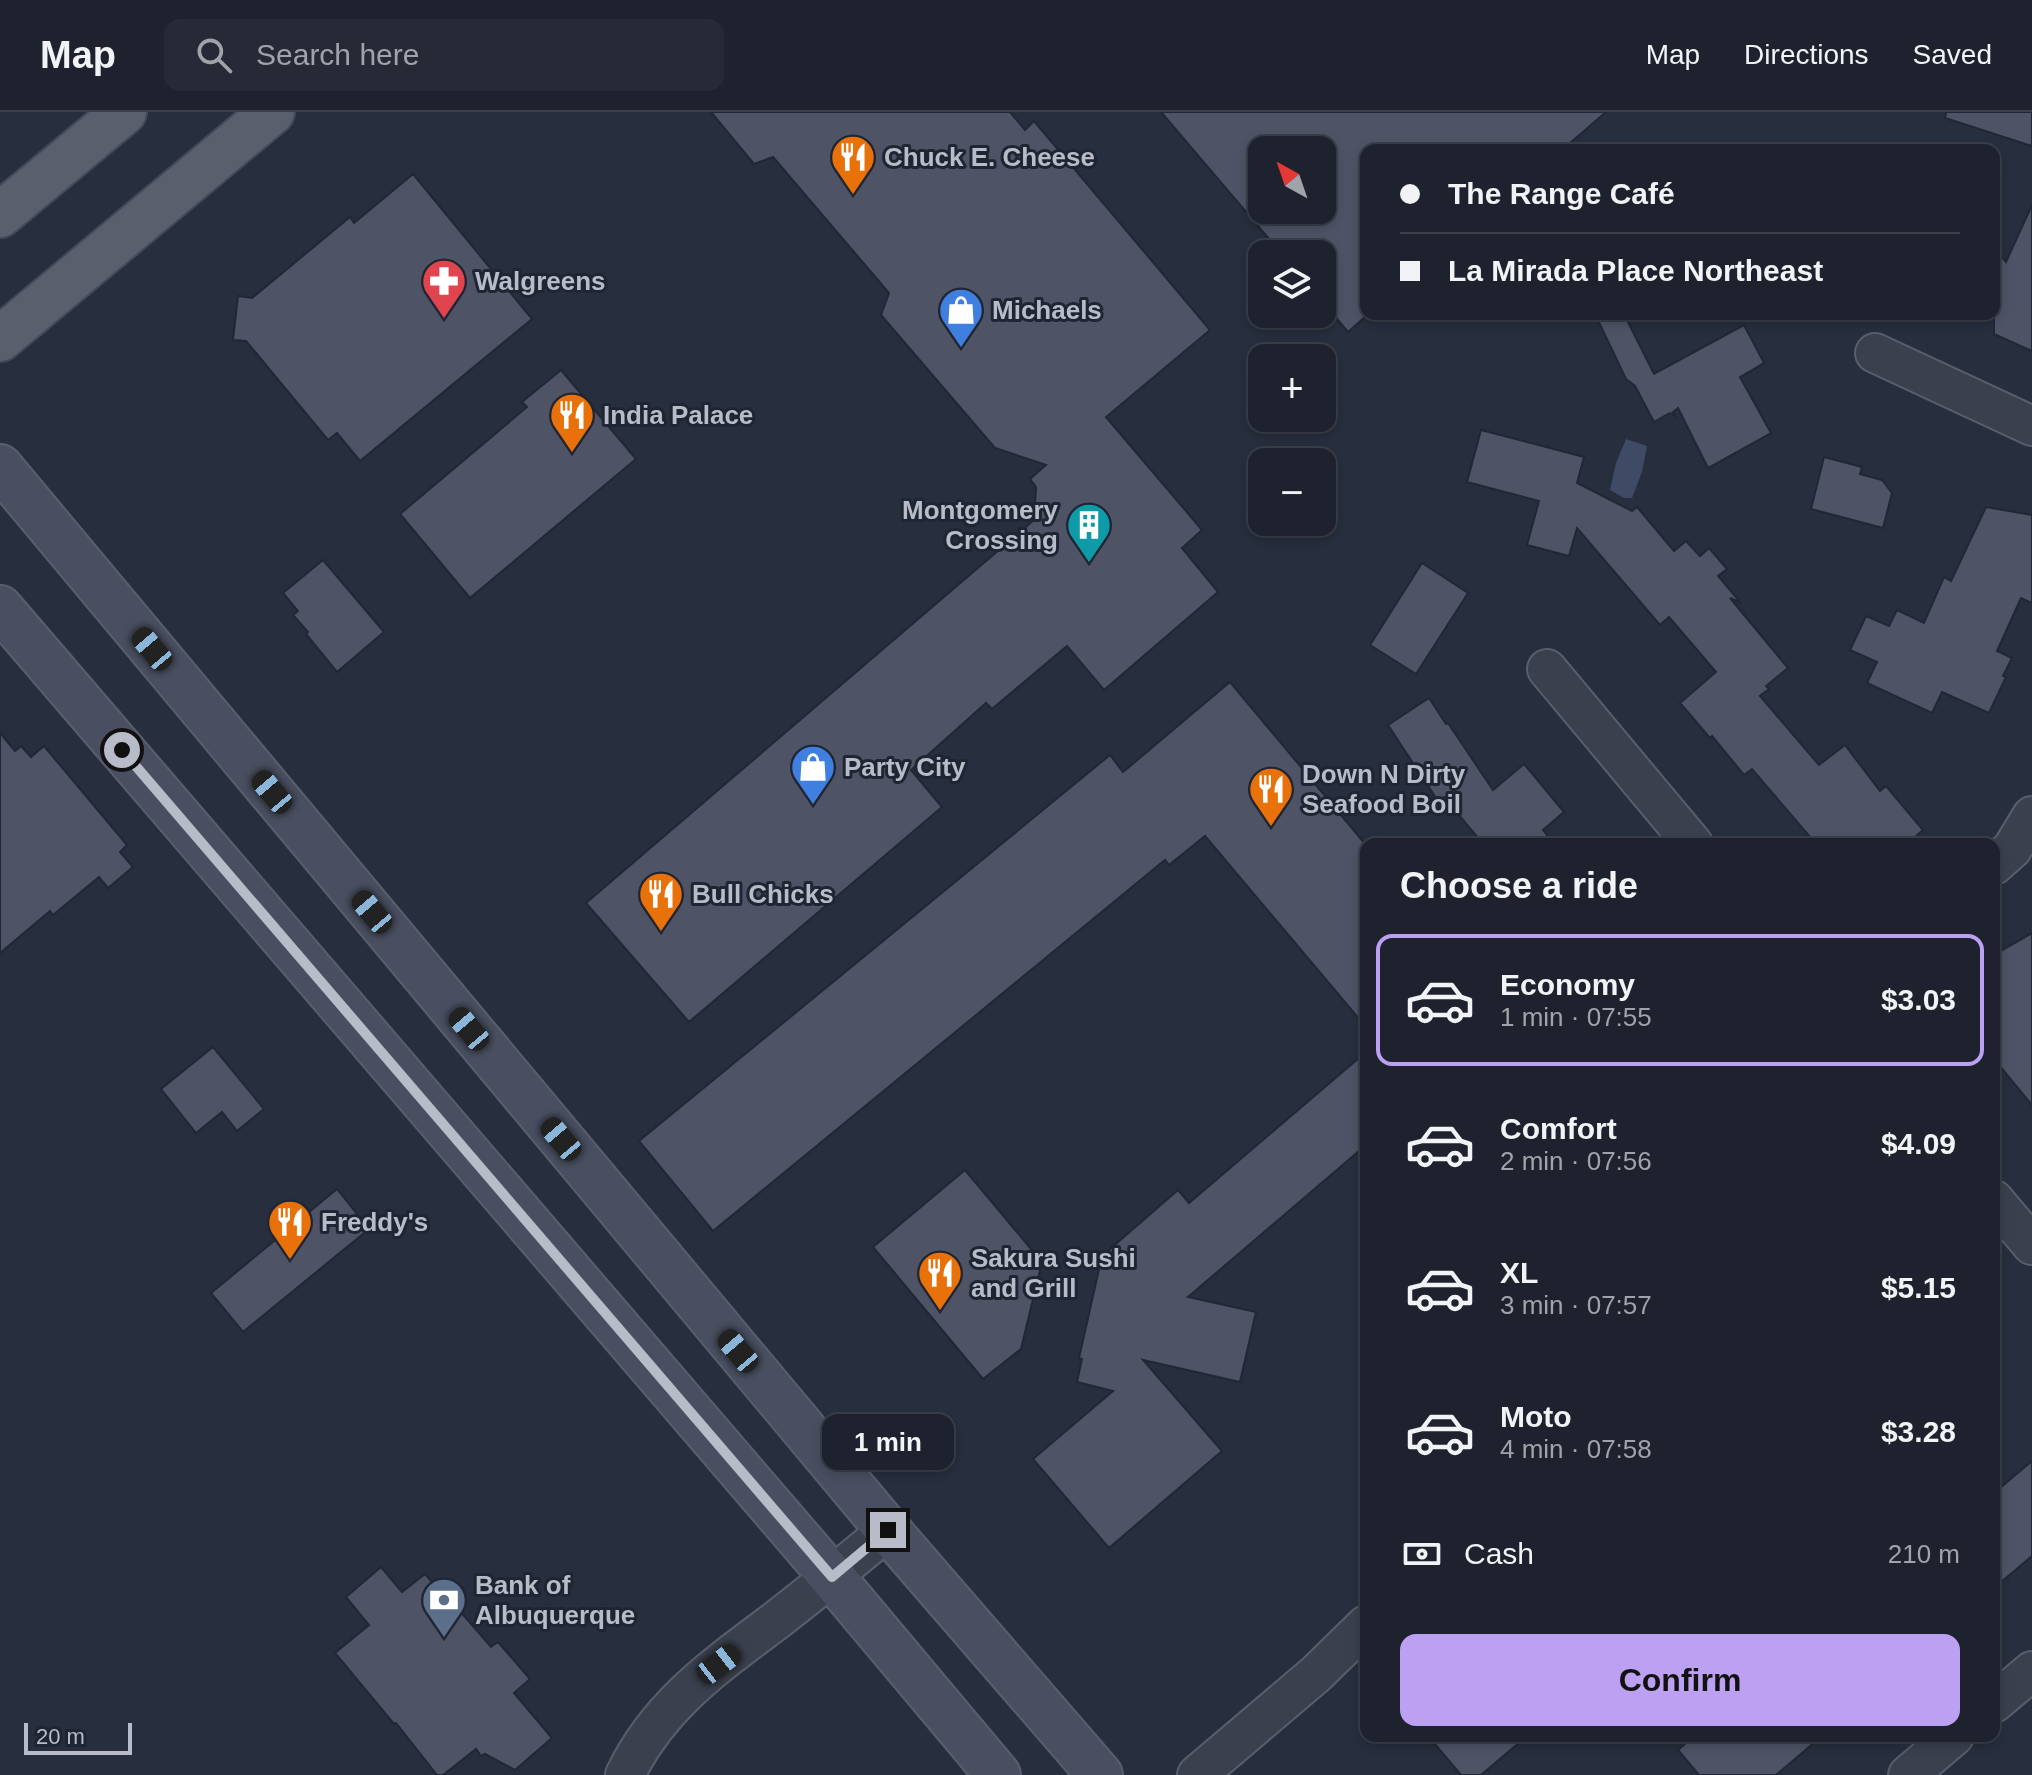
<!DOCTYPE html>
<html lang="en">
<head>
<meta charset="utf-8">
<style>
	body { margin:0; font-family:Helvetica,sans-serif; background:#252a36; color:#f1f3f6; height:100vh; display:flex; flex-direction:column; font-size:30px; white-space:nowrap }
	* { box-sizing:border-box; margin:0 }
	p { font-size:26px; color:#a0a4aa }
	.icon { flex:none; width:44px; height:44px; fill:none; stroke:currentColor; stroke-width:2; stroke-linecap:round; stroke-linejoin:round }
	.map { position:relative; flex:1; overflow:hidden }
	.side { position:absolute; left:1360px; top:726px; width:640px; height:904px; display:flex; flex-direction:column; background:#1d222e; border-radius:16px; box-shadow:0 4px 12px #0003,0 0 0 2px #3b3f4a }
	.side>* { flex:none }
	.banner { position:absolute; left:1360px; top:32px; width:640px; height:176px; border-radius:16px; box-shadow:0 4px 12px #0003,0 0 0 2px #3b3f4a; display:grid; align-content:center; height:176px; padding:0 40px; background:#1d222e }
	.needle { width:52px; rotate:320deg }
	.controls { position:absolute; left:1248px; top:24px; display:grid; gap:16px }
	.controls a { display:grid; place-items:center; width:88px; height:88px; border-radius:16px; background:#1d222e; box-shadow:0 4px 12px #0003,0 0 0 2px #3b3f4a; font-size:40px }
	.scale { position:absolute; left:24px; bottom:20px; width:108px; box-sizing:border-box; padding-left:8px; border:4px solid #b7bcc8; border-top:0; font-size:22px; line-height:28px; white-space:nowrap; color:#b7bcc8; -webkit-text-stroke:6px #202533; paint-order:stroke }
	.end { position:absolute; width:36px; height:36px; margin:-18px; border:10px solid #b7bcc8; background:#111; box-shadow:0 0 0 4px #111 }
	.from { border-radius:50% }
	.bubble { position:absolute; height:56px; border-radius:16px; background:#1d222e; box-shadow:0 4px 12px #0003,0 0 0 2px #3b3f4a; font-size:26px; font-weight:700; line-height:56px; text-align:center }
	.car { position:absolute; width:24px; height:48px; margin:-24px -12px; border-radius:10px; box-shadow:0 0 6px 2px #0007; background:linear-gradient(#222 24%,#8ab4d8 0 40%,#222 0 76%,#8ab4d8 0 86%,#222 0) }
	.banner b { display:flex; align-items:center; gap:28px; height:76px; font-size:30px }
	.banner b+b { border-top:2px solid #3b3f4a }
	.banner i { width:20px; height:20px; background:#f1f3f6 }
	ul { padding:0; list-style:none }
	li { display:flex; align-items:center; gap:24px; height:132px; margin:0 16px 12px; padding:0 24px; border:4px solid transparent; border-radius:16px }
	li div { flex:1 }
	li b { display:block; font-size:30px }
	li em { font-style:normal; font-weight:700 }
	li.current { border-color:#bca0f2 }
	li>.icon { width:72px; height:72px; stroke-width:1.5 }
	h2 { padding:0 40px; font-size:36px; line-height:96px }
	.pay { display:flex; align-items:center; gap:20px; height:88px; padding:0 40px; font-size:30px }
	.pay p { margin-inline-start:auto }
	.action { display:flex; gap:16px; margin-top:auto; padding:16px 40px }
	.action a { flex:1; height:92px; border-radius:16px; background:#bca0f2; color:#111; font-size:32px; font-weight:700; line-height:92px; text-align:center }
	header { display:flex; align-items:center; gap:48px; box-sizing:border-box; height:112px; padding:0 40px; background:#1d222e; border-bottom:2px solid #3b3f4a }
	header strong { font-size:38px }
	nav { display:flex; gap:44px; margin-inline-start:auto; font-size:28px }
	.search { width:560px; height:72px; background:#252a36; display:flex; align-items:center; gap:20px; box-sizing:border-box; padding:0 28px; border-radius:16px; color:#a0a4aa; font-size:30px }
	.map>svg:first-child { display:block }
	.water { fill:#3f4a65 }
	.building { fill:#4e5466; stroke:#222735; stroke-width:2; fill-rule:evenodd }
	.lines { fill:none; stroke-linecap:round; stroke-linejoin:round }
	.street-casing { stroke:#595e6b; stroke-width:42 }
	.secondary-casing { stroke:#595e6b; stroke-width:48 }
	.primary-casing { stroke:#444957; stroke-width:48 }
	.street { stroke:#3b404e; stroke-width:38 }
	.secondary { stroke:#494f60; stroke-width:44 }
	.primary { stroke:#595f6d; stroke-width:44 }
	.route { stroke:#b7bcc8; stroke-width:10 }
	.labels { text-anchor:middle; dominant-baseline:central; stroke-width:6; stroke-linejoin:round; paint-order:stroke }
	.poi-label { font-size:26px; font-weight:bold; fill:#b7bcc8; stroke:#202533; text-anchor:start }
</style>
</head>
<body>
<header>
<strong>Map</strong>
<div class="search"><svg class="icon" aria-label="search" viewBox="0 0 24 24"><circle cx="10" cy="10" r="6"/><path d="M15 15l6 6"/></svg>Search here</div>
<nav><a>Map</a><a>Directions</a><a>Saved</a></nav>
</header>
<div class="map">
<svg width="2032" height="1663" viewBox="0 0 2032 1663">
	<rect width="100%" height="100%" fill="#272e3d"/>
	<!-- water -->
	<path class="water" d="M1626,327L1647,334L1642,360L1632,386H1624L1610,378L1616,351Z"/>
	<!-- building -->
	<g class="building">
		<path d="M711,0H1010L1025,18L1034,9L1210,218L1106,305L1202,418L1182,436L1218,480L1104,578L1067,534L992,597L986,591L911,658L942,695L689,910L586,791L1034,408L1036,375L1030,367L1046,353L995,336L881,203L889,181L773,45L754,52Z"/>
		<path d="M1161,0H1606L1562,38H1366V204L1348,220L1322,189V142H1282ZM1262,38H1322V98H1262Z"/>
		<path d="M1946,0H2032V34L1945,6Z"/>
		<path d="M413,62L532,207L360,349L337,321L328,328L246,229L233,228L238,184L252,186L350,105L354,111Z"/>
		<path d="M2032,93V239L1994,222V135L2006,150Z"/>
		<path d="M1595,202H1624L1654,262L1744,213L1764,251L1740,265L1771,321L1708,356L1678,296L1673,300L1675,304L1670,301L1654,310L1635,274L1626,267Z"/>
		<path d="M561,258L636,347L470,486L400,402L527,295L522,290Z"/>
		<path d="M1481,318L1584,345L1577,371L1632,399L1637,395L1674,439L1686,429L1700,444L1709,436L1727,457L1718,464L1741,491L1730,486L1788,556L1766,574L1769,577L1760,584L1819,653L1845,633L1880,679L1886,674L1923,718L1907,732H1816L1752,657L1744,663L1712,624L1710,626L1680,591L1716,560L1669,505L1660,513L1577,416L1569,444L1527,433L1539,389L1467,370Z"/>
		<path d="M1824,345L1862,355L1860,362L1882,368L1892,381L1883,416L1811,397Z"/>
		<path d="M1986,395L2032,403V491L2021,486L1997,539L2012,546L2003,564L2006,565L1989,601L1942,580L1932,601L1867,571L1877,550L1850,538L1866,504L1889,514L1897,498L1924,511L1944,465L1951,469Z"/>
		<path d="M323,448L384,520L337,560L306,522L308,520L293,503L298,499L283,481Z"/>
		<path d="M1422,451L1468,481L1416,562L1370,533Z"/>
		<path d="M1230,570L1366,733V915L1205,724L1169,753L1165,748L713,1119L639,1029L1110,643L1123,660Z"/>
		<path d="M1429,586L1446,612L1448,611L1493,678L1524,652L1564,700L1543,718L1554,732H1483L1444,685L1438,689L1388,613Z"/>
		<path d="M0,621L15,639L21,634L31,645L44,634L127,733L120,740L133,755L108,776L99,765L53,803L50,799L0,841Z"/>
		<path d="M2032,821V993L1994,947V843Z"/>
		<path d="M213,935L264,997L237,1019L222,1000L196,1021L161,977Z"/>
		<path d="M1366,940V1033L1188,1185L1256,1200L1240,1270L1143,1248L1222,1339L1109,1436L1033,1347L1113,1279L1077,1270L1082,1247L1079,1246L1102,1144L1178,1078L1189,1091Z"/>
		<path d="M965,1058L1042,1150L1021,1237L983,1267L873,1135Z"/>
		<path d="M337,1077L369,1117L243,1220L211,1181Z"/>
		<path d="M2032,1349V1444L1994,1476V1381Z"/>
		<path d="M381,1455L402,1480L425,1462L438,1477L440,1476L491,1535L498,1530L530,1567L514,1581L552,1626L515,1658L485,1642L481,1644L476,1637L443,1663H437L396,1611L394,1612L335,1541L369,1513L346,1485Z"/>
		<path d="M1428,1624H1527L1481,1663H1461Z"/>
		<path d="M1694,1624H1822L1776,1663H1699L1678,1638Z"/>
	</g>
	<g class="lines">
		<!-- street casing -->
		<g class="street-casing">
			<g id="street">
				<path d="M1875,241L2032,314"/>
				<path d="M1547,557L1693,732"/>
				<path d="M1994,753L2012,737L2032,704"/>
				<path d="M1994,1088L2032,1133"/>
				<path d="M1994,1591L2032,1559"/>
				<path d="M625,1663C659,1592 717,1553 778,1507C815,1478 852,1448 888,1418"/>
				<path d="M1197,1663L1316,1562L1366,1513"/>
				<path d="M1908,1663L1954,1624"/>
			</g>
		</g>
		<!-- secondary casing -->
		<g class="secondary-casing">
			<g id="secondary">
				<path d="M0,355L888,1418L1100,1663"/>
				<path d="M0,496L832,1465L998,1663"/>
			</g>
		</g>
		<!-- primary casing -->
		<g class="primary-casing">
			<g id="primary">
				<path d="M0,103L124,0"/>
				<path d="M0,227L272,0"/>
			</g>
		</g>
		<!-- street -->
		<use href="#street" class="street"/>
		<!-- secondary -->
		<use href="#secondary" class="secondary"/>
		<!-- primary -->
		<use href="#primary" class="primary"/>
	</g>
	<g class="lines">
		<!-- route -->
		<path class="route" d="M122,638L832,1465L888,1418"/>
	</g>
	<!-- icons -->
	<defs>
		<g id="restaurant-pin" transform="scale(2.3)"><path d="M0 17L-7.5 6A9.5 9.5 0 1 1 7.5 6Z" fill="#e8710a" stroke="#202533"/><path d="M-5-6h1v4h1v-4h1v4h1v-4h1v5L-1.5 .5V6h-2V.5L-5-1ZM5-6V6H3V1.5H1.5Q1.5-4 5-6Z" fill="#fff"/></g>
		<g id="pharmacy-pin" transform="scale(2.3)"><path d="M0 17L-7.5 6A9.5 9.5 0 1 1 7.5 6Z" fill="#e0444e" stroke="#202533"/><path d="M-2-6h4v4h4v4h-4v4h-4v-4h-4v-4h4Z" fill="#fff"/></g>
		<g id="shop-pin" transform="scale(2.3)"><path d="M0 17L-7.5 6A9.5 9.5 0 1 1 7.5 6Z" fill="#3f7fe0" stroke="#202533"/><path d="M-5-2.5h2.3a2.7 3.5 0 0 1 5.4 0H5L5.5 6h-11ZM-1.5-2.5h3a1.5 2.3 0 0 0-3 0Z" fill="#fff"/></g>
		<g id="building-pin" transform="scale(2.3)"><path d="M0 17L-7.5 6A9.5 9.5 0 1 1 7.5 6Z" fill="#0f9aa8" stroke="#202533"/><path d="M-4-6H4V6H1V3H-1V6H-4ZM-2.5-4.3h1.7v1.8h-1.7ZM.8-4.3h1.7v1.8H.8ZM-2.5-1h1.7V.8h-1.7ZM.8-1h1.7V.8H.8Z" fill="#fff"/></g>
		<g id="bank-pin" transform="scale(2.3)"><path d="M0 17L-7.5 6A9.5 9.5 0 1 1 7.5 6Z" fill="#5c6f8a" stroke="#202533"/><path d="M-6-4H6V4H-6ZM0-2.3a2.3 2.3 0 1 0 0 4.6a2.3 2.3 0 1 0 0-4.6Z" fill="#fff"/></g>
	</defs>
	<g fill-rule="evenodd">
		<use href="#restaurant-pin" x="853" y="45"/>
		<use href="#pharmacy-pin" x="444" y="169"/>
		<use href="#shop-pin" x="961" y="198"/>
		<use href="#restaurant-pin" x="572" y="303"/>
		<use href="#building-pin" x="1089" y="413"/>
		<use href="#shop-pin" x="813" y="655"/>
		<use href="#restaurant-pin" x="1271" y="677"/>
		<use href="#restaurant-pin" x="661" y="782"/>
		<use href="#restaurant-pin" x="290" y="1110"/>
		<use href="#restaurant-pin" x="940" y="1161"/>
		<use href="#bank-pin" x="444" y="1488"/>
	</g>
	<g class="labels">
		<!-- poi labels -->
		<g class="poi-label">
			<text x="884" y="45">Chuck E. Cheese</text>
			<text x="475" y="169">Walgreens</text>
			<text x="992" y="198">Michaels</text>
			<text x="603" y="303">India Palace</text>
			<text x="1058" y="398" text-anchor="end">Montgomery<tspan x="1058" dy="30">Crossing</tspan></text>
			<text x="844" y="655">Party City</text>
			<text x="1302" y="662">Down N Dirty<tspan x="1302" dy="30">Seafood Boil</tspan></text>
			<text x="692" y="782">Bull Chicks</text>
			<text x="321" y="1110">Freddy's</text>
			<text x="971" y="1146">Sakura Sushi<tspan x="971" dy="30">and Grill</tspan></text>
			<text x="475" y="1473">Bank of<tspan x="475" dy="30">Albuquerque</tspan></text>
		</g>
	</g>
</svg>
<div class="controls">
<a><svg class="needle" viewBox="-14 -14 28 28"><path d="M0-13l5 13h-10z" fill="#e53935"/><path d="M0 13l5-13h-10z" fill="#a0a4aa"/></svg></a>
<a><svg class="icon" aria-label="layers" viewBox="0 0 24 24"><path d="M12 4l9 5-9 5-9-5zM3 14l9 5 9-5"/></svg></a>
<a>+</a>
<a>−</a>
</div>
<div class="scale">20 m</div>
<i class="end from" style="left:122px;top:638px"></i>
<i class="end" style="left:888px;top:1418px"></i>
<div class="bubble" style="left:822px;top:1302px;width:132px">1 min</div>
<i class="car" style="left:152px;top:537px;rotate:320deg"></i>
<i class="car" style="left:272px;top:680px;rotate:320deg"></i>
<i class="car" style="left:372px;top:800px;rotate:320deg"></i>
<i class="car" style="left:469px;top:917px;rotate:320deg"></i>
<i class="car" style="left:561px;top:1027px;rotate:320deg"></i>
<i class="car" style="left:738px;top:1239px;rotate:320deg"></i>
<i class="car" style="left:719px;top:1552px;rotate:52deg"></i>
<div class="banner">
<b><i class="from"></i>The Range Café</b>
<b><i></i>La Mirada Place Northeast</b>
</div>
<section class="side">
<h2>Choose a ride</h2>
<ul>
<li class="current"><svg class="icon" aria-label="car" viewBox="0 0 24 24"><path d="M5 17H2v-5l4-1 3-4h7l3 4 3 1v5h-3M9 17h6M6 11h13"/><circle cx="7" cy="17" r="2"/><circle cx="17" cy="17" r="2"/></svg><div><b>Economy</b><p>1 min · 07:55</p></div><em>$3.03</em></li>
<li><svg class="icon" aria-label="car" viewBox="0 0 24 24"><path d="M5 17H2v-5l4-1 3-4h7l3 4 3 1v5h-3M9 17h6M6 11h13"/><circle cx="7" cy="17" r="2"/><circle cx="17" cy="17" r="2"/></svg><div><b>Comfort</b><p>2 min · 07:56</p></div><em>$4.09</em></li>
<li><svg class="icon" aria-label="car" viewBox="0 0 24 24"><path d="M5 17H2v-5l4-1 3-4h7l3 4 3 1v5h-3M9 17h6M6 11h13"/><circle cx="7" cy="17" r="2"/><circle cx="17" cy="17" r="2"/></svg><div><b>XL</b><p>3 min · 07:57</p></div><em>$5.15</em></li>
<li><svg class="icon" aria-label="car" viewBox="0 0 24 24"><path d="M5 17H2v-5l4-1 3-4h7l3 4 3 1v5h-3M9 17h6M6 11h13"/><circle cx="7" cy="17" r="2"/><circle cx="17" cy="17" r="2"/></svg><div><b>Moto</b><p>4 min · 07:58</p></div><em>$3.28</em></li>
</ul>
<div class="pay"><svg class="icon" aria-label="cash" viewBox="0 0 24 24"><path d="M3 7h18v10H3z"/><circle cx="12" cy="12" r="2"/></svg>Cash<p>210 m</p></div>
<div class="action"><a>Confirm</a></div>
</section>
</div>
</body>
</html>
